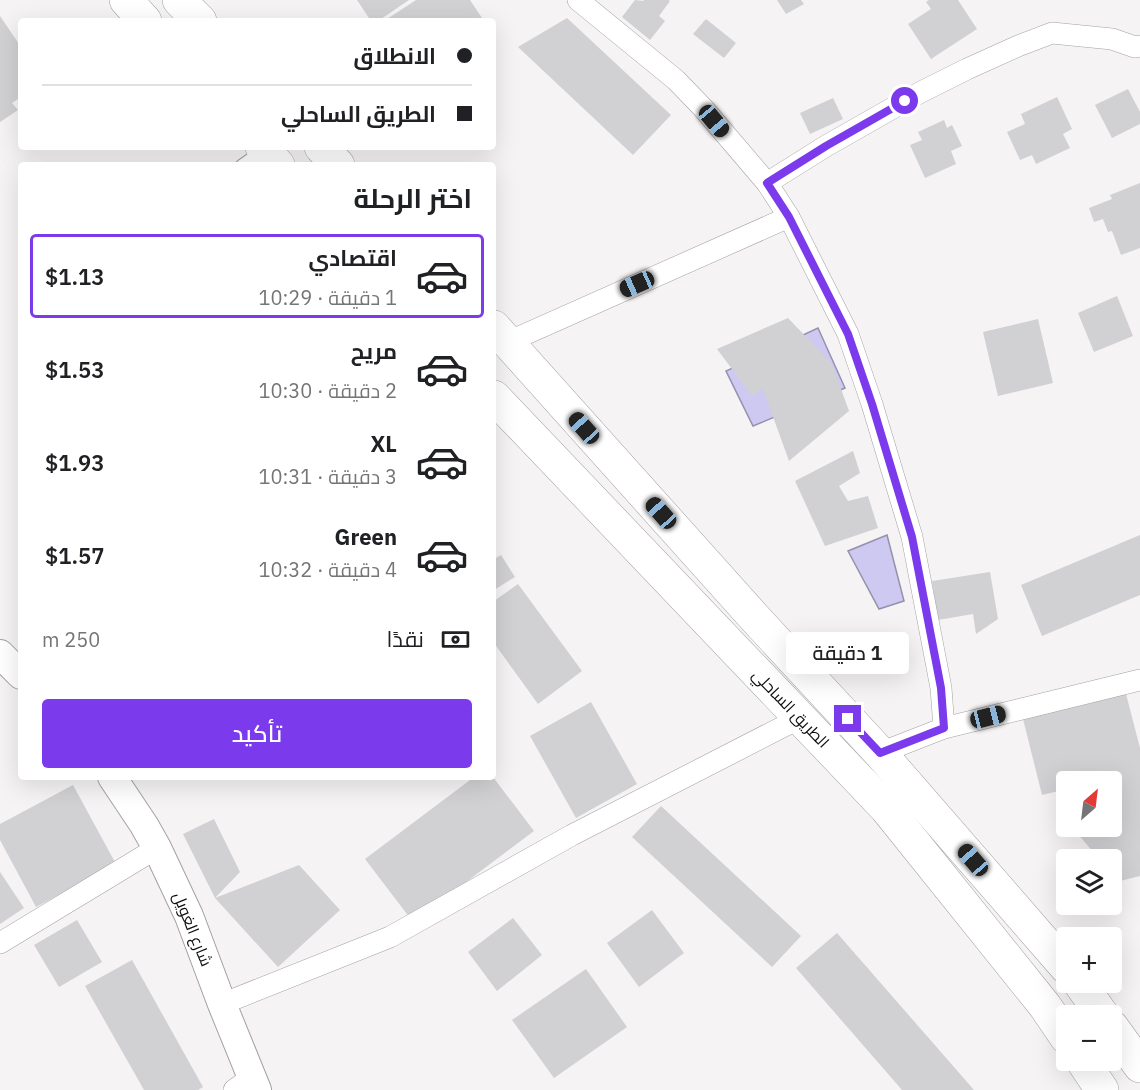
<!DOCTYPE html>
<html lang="ar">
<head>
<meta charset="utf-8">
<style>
	body { margin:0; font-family:"IBM Plex Sans",Cairo,sans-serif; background:#f2f2f2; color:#202124; direction:rtl; height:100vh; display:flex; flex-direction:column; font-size:22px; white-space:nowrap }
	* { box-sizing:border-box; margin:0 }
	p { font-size:20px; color:#757577 }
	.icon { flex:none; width:33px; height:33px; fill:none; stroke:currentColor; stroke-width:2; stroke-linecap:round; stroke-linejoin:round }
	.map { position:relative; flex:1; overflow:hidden; direction:ltr }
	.drawer { position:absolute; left:18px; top:162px; width:478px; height:618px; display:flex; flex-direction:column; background:#fff; border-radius:6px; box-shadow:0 6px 24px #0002; direction:rtl }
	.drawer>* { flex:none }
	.hud { position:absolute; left:18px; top:18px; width:478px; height:132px; border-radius:6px; box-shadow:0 6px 24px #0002; direction:rtl; display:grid; align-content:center; height:132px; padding:0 24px; background:#fff }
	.needle { width:39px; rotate:28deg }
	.fabs { position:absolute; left:1056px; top:771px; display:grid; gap:12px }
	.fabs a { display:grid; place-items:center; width:66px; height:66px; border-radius:6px; background:#fff; box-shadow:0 6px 24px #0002; font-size:30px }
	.end { position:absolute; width:27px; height:27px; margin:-14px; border:8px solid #7c3aed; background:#fff; box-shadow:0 0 0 3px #fff }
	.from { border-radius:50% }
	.bubble { position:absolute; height:42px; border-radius:6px; background:#fff; box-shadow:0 6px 24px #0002; font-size:20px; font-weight:600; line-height:42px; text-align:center; direction:rtl }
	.car { position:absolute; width:18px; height:36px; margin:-18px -9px; border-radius:8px; box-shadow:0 0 4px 2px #0007; background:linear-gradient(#222 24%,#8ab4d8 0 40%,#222 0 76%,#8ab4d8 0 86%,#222 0) }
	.hud b { display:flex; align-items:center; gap:21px; height:57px; font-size:22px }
	.hud b+b { border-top:2px solid #e0e0e0 }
	.hud i { width:15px; height:15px; background:#202124 }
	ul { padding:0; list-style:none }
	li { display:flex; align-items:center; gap:18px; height:84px; margin:0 12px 9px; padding:0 12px; border:3px solid transparent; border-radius:6px }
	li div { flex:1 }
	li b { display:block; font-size:22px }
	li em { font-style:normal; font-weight:600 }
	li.on { border-color:#7c3aed }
	li>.icon { width:54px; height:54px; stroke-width:1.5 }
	h2 { padding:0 24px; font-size:27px; line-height:72px }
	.pay { display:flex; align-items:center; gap:15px; height:66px; padding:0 24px; font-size:22px }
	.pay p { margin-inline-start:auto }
	.button { display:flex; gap:12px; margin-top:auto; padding:12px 24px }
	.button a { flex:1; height:69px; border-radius:6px; background:#7c3aed; color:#fff; font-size:24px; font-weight:600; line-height:69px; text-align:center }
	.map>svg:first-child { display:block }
	.water { fill:#cec9f1; stroke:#9490ad; stroke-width:1.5 }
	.building { fill:#d1d0d2 }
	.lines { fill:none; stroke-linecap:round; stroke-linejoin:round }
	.lane-casing { stroke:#a4a1a3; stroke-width:12 }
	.street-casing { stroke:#a4a1a3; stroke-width:22 }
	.secondary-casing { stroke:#a4a1a3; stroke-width:30 }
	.highway-casing { stroke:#a4a1a3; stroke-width:34 }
	.lane { stroke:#fff; stroke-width:10 }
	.street { stroke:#fff; stroke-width:21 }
	.secondary { stroke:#fff; stroke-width:28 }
	.highway { stroke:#fff; stroke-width:33 }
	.route { stroke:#7c3aed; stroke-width:8 }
	.labels { text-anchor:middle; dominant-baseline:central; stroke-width:4.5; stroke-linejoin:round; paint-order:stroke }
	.street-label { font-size:16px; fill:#0d0c0d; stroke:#fff }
</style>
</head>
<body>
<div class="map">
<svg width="1140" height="1090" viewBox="0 0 1140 1090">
	<rect width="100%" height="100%" fill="#f6f3f5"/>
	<!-- water -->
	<g class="water">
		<path d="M818,328L845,388L753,426L726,371Z"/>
		<path d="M887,535L904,601L879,609L848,551Z"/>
	</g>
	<!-- building -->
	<g class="building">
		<path d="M357,0H409L378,21H371Z"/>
		<path d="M416,0H470L484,21H384Z"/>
		<path d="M635,0L643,1L644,0H668L670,1L659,16L665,21L650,40L622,17Z"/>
		<path d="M777,0H801L804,4L786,14Z"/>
		<path d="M929,0H958L977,29L931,59L908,24L931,9L926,2Z"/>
		<path d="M0,16L21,47V97L12,103L18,110L0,122Z"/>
		<path d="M567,18L671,115L633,155L518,47Z"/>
		<path d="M706,19L736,43L724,58L693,34Z"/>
		<path d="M1128,89L1140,112V124L1112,138L1095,105Z"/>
		<path d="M1057,97L1072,129L1063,134L1070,148L1036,164L1032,155L1020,160L1007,132L1025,124L1021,114Z"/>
		<path d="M833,98L843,119L810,134L800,113Z"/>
		<path d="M944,120L947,128L952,125L962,146L951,151L956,164L925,178L910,145L922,140L918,132Z"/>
		<path d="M1140,183V248L1121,255L1112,231L1108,232L1103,219L1094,222L1089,208L1112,199L1110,195Z"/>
		<path d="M1117,296L1133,336L1094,352L1078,313Z"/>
		<path d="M788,318L832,364L849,411L789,461L763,389L752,396L717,349Z"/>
		<path d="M1038,319L1053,383L998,396L983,332Z"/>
		<path d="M853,451L860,473L839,486L848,501L868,496L878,528L825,546L795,481Z"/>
		<path d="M1140,535V595L1042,636L1021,585Z"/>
		<path d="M501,555L515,577L494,590V559Z"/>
		<path d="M990,572L998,619L976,634L973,614L938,620L932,581Z"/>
		<path d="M518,584L582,671L538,704L494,643V601Z"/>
		<path d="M1125,690L1140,748V876L1120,881L1112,872V860H1100L1071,826H1112V782H1066V819L1059,791L1042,795L1022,715Z"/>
		<path d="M591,702L637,784L576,818L530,736Z"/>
		<path d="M474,777H493L534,831L413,922L365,859Z"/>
		<path d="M73,785L116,864L36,907L0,840V824Z"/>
		<path d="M661,806L801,936L772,967L632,837Z"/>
		<path d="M214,819L240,872L215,898L299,865L340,910L278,967L215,898L183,834Z"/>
		<path d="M0,872L24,908L0,924Z"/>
		<path d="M652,910L684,953L639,987L607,943Z"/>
		<path d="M513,918L542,955L497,991L468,952Z"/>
		<path d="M77,920L102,962L59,987L34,945Z"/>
		<path d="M837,933L974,1090H902L796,968Z"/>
		<path d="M132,960L203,1087L198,1090H144L85,986Z"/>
		<path d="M586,969L627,1027L554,1078L512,1020Z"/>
	</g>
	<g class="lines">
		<!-- lane casing -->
		<g class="lane-casing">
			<path id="lane" d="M241,165L261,151"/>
		</g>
		<!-- street casing -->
		<g class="street-casing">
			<g id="street">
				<path d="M578,0L676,80L703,108L767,183L789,217L848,334L872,404L912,537L941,688L944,728L880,753"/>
				<path d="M767,183L826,146L921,92L967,69L1018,46L1052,33L1112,39L1135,47L1140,46"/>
				<path d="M508,342L789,217"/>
				<path d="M944,728L1140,680"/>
				<path d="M0,943L157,848"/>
				<path d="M222,1004L390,937L572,835L800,718"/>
				<path d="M234,1090L252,1077"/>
			</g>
		</g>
		<!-- secondary casing -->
		<g class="secondary-casing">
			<g id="secondary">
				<path d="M0,654L21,675"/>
				<path d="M112,777L144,825L157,848L189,916L222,1004L257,1090"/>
			</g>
		</g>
		<!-- highway casing -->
		<g class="highway-casing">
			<g id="highway">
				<path d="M126,0L145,21"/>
				<path d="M179,0L200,21"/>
				<path d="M262,147L278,165"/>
				<path d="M321,147L338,165"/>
				<path d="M494,327L753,616L880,753L1066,967"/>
				<path d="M494,397L886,808L1045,1006L1066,1037"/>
				<path d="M1079,982L1103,1016"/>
				<path d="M1112,1027L1140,1066"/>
				<path d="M1082,1060L1102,1090"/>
			</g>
		</g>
		<!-- lane -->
		<use href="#lane" class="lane"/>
		<!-- street -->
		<use href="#street" class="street"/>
		<!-- secondary -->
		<use href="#secondary" class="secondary"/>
		<!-- highway -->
		<use href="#highway" class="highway"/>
	</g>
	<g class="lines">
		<!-- route -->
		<path class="route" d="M848,719L880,753L944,728L941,688L912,537L872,404L848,334L789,217L767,183L826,146L905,101"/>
	</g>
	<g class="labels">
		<!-- street labels -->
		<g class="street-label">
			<text transform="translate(791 708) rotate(46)">الطريق الساحلي</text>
			<text transform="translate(193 929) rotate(68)">شارع الغويل</text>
		</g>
	</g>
</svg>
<div class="fabs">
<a><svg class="needle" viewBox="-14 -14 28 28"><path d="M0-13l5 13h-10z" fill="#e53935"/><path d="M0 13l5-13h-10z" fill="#757577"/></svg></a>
<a><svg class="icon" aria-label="layers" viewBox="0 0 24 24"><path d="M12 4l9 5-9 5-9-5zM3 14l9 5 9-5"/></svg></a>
<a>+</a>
<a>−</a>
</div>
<i class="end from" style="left:905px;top:101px"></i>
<i class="end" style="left:848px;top:719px"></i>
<div class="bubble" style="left:786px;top:632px;width:123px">1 دقيقة</div>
<i class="car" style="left:714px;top:121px;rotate:140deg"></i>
<i class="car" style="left:637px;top:284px;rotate:246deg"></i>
<i class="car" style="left:584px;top:428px;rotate:318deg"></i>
<i class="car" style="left:661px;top:513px;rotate:318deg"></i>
<i class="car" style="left:988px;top:717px;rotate:76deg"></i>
<i class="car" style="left:973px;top:860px;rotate:319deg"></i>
<div class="hud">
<b><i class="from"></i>الانطلاق</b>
<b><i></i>الطريق الساحلي</b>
</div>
<section class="drawer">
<h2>اختر الرحلة</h2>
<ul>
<li class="on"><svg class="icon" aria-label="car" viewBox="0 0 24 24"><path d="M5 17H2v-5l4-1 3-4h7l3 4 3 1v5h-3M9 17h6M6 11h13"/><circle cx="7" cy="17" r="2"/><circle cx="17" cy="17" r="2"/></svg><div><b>اقتصادي</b><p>1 دقيقة · 10:29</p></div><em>$1.13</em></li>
<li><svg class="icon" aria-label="car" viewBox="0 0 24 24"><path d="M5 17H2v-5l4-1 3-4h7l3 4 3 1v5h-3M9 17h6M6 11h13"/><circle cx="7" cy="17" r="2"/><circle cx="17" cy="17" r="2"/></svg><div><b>مريح</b><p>2 دقيقة · 10:30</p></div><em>$1.53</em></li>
<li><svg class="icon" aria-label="car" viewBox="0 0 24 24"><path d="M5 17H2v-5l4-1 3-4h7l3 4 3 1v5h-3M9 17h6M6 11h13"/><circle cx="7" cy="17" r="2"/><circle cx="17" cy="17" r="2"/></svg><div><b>XL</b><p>3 دقيقة · 10:31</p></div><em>$1.93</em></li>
<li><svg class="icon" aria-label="car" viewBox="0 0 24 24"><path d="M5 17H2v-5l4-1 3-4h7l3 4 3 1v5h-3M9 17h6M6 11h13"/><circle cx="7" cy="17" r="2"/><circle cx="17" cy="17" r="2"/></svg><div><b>Green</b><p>4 دقيقة · 10:32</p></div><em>$1.57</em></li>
</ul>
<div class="pay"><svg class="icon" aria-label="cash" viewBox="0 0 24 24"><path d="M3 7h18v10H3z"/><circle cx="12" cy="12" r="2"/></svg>نقدًا<p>250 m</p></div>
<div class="button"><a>تأكيد</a></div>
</section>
</div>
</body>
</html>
